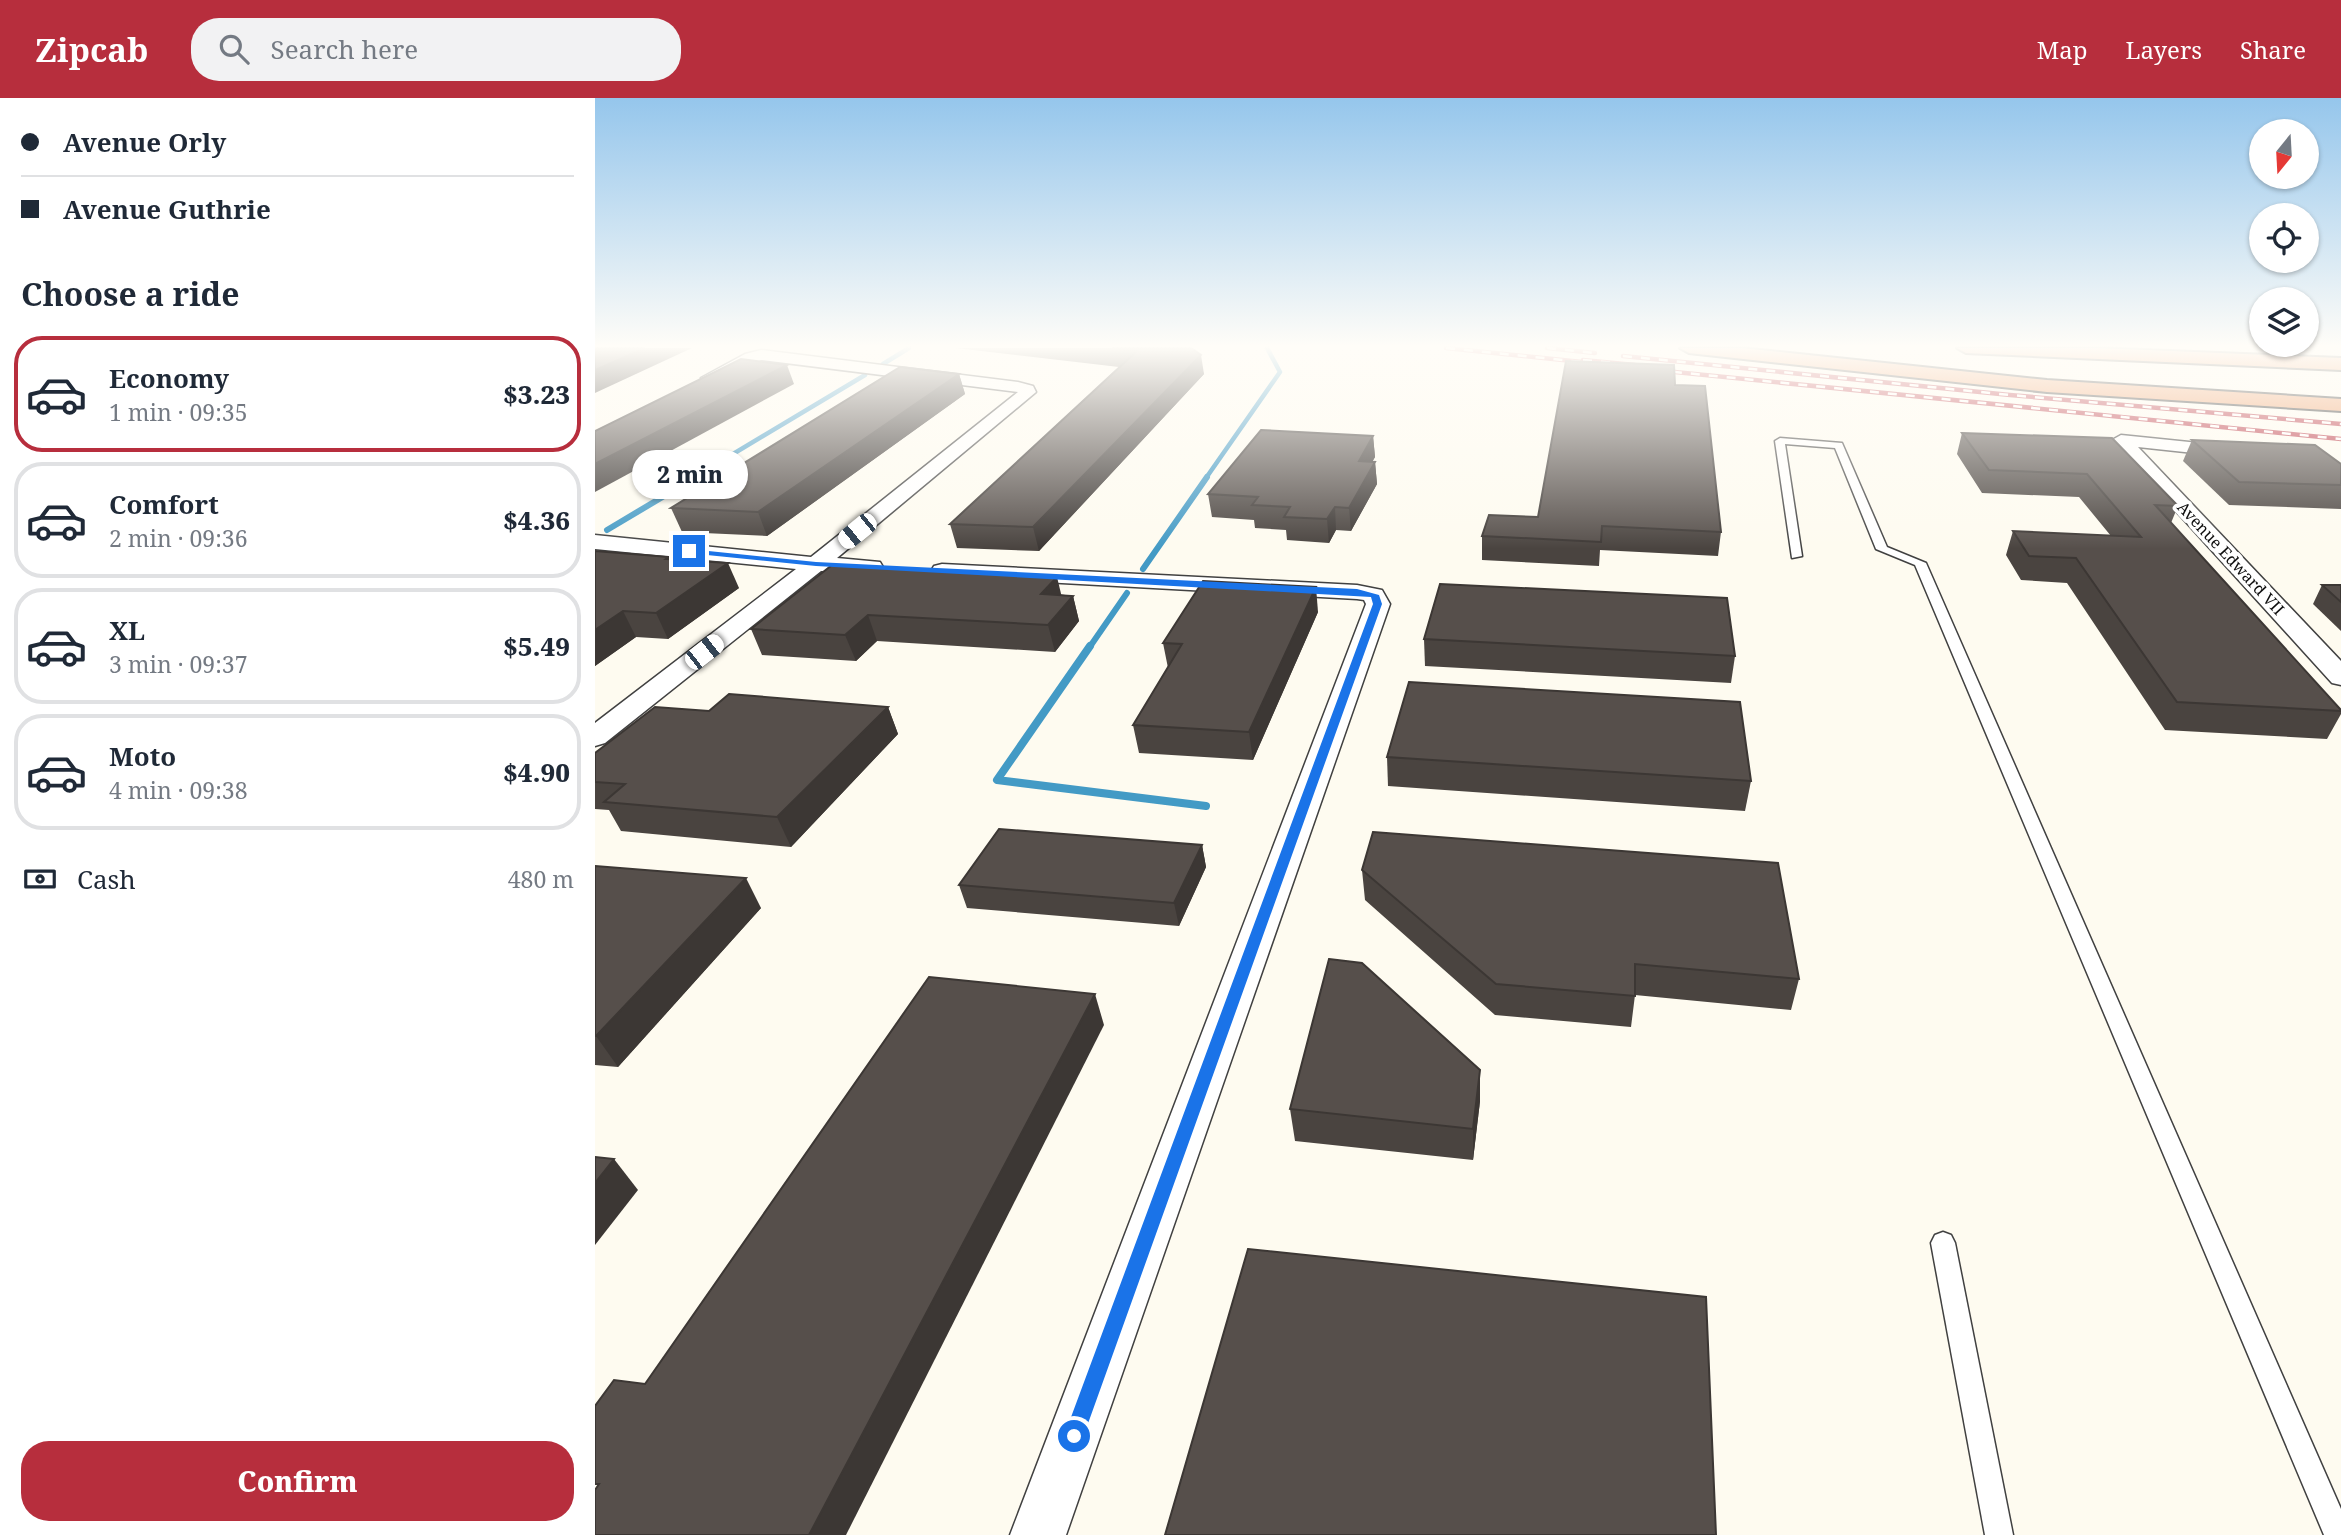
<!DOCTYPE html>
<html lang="en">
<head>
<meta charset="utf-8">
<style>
	body { margin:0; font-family:"Noto Serif",serif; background:#f2f2f3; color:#1f2937; height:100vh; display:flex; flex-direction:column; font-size:26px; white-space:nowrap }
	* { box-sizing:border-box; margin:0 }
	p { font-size:23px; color:#747a83 }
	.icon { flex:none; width:38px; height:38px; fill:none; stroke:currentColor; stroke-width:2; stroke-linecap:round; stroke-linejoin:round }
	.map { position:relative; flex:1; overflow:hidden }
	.sheet { display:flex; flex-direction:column; background:#fff; width:595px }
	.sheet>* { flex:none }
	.top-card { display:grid; align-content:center; height:154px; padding:0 21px; background:#fff }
	.needle { width:46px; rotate:198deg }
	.controls { position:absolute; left:1654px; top:21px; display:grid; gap:14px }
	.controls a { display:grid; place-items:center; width:70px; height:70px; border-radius:50%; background:#fff; box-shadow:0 2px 5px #0004; font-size:35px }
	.end { position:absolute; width:32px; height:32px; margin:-16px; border:9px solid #1a73e8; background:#fff; box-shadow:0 0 0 4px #fff }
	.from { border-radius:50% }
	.bubble { position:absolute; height:49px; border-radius:24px; background:#fff; box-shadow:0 2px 5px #0004; font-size:23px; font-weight:800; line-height:49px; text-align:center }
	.car { position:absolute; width:21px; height:42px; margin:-21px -10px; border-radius:9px; box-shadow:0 0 5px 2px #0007; background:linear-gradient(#fff 24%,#345 0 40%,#fff 0 76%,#345 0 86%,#fff 0) }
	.top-card b { display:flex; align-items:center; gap:24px; height:66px; font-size:26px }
	.top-card b+b { border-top:2px solid #e0e1e3 }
	.top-card i { width:18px; height:18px; background:#1f2937 }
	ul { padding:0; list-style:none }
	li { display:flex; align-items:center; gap:21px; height:116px; margin:0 14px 10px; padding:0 7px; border:4px solid #e0e1e3; border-radius:28px }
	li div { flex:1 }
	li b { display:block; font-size:26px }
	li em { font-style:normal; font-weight:800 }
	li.current { border-color:#b72e3d }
	li>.icon { width:63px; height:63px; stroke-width:1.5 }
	h2 { padding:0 21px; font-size:32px; line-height:84px }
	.pay { display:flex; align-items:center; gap:18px; height:77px; padding:0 21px; font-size:26px }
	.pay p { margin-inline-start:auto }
	.cta { display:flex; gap:14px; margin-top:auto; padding:14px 21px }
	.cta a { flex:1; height:80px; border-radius:28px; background:#b72e3d; color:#fff; font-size:28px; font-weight:800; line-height:80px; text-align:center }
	header { display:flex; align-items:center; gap:42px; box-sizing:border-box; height:98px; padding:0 35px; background:#b72e3d; color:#fff }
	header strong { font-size:33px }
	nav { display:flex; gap:38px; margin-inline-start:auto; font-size:24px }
	.search { width:490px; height:63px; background:#f2f2f3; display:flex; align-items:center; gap:18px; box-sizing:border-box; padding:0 24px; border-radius:28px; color:#747a83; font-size:26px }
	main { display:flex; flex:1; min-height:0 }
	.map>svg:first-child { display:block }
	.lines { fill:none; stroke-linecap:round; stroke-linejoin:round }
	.stream-far2 { stroke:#439ac5; stroke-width:4.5 }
	.stream-far1 { stroke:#439ac5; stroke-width:6 }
	.stream { stroke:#439ac5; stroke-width:8 }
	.lane-casing { stroke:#414141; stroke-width:3 }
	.street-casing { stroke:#414141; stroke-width:3 }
	.highway-casing { stroke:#1f1f1f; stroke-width:4 }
	.lane { fill:#fff; fill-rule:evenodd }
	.street { fill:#fff; fill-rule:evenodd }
	.highway { fill:#ec9861; fill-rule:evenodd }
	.rail-casing { stroke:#b72e3d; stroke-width:4.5 }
	.rail { stroke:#fff; stroke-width:2.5; stroke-dasharray:9; stroke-linecap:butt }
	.wall { fill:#4a4440 }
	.shaded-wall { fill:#3c3734 }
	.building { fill:#564f4b; stroke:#3c3734; stroke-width:2 }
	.route { fill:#1a73e8 }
	.labels { text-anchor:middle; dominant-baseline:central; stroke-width:7; stroke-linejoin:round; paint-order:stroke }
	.far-street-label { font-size:16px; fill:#0e0e0e; stroke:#fff }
</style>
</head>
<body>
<header>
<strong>Zipcab</strong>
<div class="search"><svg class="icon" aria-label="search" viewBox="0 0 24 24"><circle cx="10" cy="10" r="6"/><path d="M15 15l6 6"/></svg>Search here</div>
<nav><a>Map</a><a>Layers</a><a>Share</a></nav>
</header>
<main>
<section class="sheet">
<div class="top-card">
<b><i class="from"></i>Avenue Orly</b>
<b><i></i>Avenue Guthrie</b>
</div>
<h2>Choose a ride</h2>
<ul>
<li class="current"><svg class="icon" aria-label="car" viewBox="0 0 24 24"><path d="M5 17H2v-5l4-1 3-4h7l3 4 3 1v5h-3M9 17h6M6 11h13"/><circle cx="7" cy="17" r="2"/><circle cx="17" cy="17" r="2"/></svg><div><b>Economy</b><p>1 min · 09:35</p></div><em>$3.23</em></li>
<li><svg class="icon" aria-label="car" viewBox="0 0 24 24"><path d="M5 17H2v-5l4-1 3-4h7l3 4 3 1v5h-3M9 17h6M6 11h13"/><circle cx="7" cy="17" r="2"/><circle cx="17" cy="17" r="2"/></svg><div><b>Comfort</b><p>2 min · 09:36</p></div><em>$4.36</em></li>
<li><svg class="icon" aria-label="car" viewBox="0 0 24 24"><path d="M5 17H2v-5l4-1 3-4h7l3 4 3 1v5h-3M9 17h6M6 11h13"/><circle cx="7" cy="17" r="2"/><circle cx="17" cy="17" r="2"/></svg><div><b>XL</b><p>3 min · 09:37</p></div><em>$5.49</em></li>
<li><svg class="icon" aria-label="car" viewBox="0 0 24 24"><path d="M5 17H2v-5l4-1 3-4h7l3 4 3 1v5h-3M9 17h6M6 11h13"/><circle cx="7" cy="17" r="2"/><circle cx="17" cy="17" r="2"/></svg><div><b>Moto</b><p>4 min · 09:38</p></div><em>$4.90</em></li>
</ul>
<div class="pay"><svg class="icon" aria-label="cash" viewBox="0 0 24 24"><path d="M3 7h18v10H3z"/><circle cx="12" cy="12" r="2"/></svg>Cash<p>480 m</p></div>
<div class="cta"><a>Confirm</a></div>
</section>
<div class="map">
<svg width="1746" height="1437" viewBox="0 0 1746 1437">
	<rect width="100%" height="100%" fill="#fefbf0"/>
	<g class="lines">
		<!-- stream-far2 -->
		<g class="stream-far2">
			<path d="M288,266L314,250"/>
			<path d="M98,380L270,277"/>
			<path d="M611,380L685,274L672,250"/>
		</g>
		<!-- stream-far1 -->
		<g class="stream-far1">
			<path d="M12,432L101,379"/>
			<path d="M548,471L612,379"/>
			<path d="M494,550L532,495"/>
		</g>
		<!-- stream -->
		<path class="stream" d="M495,548L402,682L611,708"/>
		<!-- lane casing -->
		<g class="lane-casing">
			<g id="lane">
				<path d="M1185,340L1247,345L1292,449L1331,465L1746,1411V1437H1729L1320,467L1281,451L1240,350L1190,346L1207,458L1197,460L1180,343Z"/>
				<path d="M1348,1134L1356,1137L1360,1145L1418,1437H1390L1336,1145L1340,1137Z"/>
			</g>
		</g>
		<!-- street casing -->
		<g class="street-casing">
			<g id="street">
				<path d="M166,252L423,284L438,288L441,294L242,460L285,464L288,469L285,474L226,473L10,645L0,648V625L201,471L0,451V437L216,459L423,294L166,262L120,283H108L106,280L150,256Z"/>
				<path d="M1526,337L1643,349L1645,353L1636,359L1543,349L1746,563V587L1737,585L1520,346L1517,342Z"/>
				<path d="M347,466L762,487L787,492L795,506L471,1437H415L771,506L769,502L762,501L339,478L336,473L339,468Z"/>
			</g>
		</g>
		<!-- highway casing -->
		<g class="highway-casing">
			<g id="highway">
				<path d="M1085,250H1147L1452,282L1746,301V313L1452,294L1094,255Z"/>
				<path d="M1362,250H1502L1746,260V272L1371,255Z"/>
			</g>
		</g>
		<!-- lane -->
		<use href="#lane" class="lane"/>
		<!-- street -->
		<use href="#street" class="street"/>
		<!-- highway -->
		<use href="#highway" class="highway"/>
		<!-- rail casing -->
		<g class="rail-casing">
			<g id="rail">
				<path d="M851,250L997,265"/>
				<path d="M952,250L1000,255"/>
				<path d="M1028,258L1415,297L1746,326"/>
				<path d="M988,262L1040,267"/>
				<path d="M1060,272L1746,341"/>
			</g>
		</g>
		<!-- rail -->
		<use href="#rail" class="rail"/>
	</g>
	<!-- wall -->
	<g class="wall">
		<path d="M361,250H596L609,276L444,453L362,450L355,426L524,269Z"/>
		<path d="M364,276L370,296L172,438L87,434L76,410Z"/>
		<path d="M1080,287L1126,434L1123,458L1005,452L1004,468L887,462V438L943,419Z"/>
		<path d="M1367,335L1517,340L1583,408L1576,425L1746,612V616L1732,641L1570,632L1472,485L1426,482L1411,457L1418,433L1516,438L1484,399L1387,395L1362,356Z"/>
		<path d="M778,338L780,359L777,364H780L782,386L756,433L741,432L734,445L692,442L691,432L660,430L659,422L617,419L613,396Z"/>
		<path d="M1597,342L1746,366V411L1634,407L1588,363Z"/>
		<path d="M0,453L76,461L144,490L73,541L41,539L0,568Z"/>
		<path d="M237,467L478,498L484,523L460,554L282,543L261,563L167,557L156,531Z"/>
		<path d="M1727,487H1746V533L1718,506Z"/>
		<path d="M723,514L658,662L544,655L538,627L573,570L568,545Z"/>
		<path d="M829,541L1140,558L1136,585L830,568Z"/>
		<path d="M293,609L303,636L196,749L26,733L14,712L0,711V655L114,613Z"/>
		<path d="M792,659L1156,683L1150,713L793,688Z"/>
		<path d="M607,747L611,769L584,828L372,810L364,787Z"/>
		<path d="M0,768L166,810L23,969L0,967Z"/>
		<path d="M767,772L1204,881L1196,912L1040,897L1036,929L900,917L770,802Z"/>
		<path d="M885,972V1003L878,1062L700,1043L695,1011Z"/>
	</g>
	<!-- shaded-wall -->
	<g class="shaded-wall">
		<path d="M50,250H97L0,295V272Z"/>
		<path d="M606,257L609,276L444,453L438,429Z"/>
		<path d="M192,267L199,286L0,394V366Z"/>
		<path d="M364,276L370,296L172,438L163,414Z"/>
		<path d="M778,338L780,359L765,385L764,363Z"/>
		<path d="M780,364L782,386L756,433L754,410Z"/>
		<path d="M740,409L741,432L734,445L732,421Z"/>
		<path d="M133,465L144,490L73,541L61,515Z"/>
		<path d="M462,479L468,504L446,496Z"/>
		<path d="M721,489L723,514L658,662L654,634Z"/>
		<path d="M478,498L484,523L460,554L453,527Z"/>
		<path d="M28,513L41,539L0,568V532Z"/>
		<path d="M273,517L282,543L261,563L250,537Z"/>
		<path d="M293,609L303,636L196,749L182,719Z"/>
		<path d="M607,747L611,769L584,828L579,805Z"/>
		<path d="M151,780L166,810L23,969L1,938Z"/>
		<path d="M500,896L509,927L251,1437H214Z"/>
		<path d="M885,972V1003L878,1062V1031Z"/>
		<path d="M19,1061L43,1092L0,1147V1085Z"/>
	</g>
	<!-- building -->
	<g class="building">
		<path d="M0,250H50L0,272Z"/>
		<path d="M517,250H596L606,257L438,429L355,426L542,253Z"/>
		<path d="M146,261L192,267L0,366V333Z"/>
		<path d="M971,263L1079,267L1080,287L1110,288L1126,434L1007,428L1006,444L887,438L894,417L943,419Z"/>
		<path d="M305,269L364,276L163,414L76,410Z"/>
		<path d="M666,332L778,338L764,363L780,364L754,410L740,409L732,421L689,419L695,409L657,407L663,399L613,396Z"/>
		<path d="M1367,335L1517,340L1583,408L1560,407L1746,612V613L1582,604L1481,460L1434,458L1418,433L1546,439L1492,376L1394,372Z"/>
		<path d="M1597,342L1720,347L1746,366V387L1644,384Z"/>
		<path d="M0,453L74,459L71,461L133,465L61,515L28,513L0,532Z"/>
		<path d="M237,467L462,479L446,496L478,498L453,527L273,517L250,537L156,531Z"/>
		<path d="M608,483L721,489L654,634L538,627L587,546L568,545Z"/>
		<path d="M845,486L1132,500L1140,558L829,541Z"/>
		<path d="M1727,487H1746V504Z"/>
		<path d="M814,584L1145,604L1156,683L792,659Z"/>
		<path d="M134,596L293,609L182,719L9,704L30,686L0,684V655L60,609L114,613Z"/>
		<path d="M404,731L607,747L579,805L364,787Z"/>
		<path d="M778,734L1183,765L1204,881L1040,866V898L901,886L767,772Z"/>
		<path d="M0,768L151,780L1,938H0Z"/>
		<path d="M734,861L767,865L885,972L878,1031L695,1011Z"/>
		<path d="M334,879L500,896L214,1437H0V1392L4,1386H0V1308L19,1282L50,1286Z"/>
		<path d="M0,1059L19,1061L0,1085Z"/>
		<path d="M653,1151L1111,1199L1121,1437H570Z"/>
	</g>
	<!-- sky -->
	<linearGradient id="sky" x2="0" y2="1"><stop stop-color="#95c6ec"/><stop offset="0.55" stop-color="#fffdf8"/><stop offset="1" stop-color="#fffdf8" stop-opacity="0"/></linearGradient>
	<rect width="1746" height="451" fill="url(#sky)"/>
	<!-- route -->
	<path class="route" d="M94,451L221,464L762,491L784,497L787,506L486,1345L479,1348L472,1345L469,1338L778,506L776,499L221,468L92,455Z"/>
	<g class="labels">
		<!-- far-street labels -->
		<g class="far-street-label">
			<text transform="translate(1636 460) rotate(47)">Avenue Edward VII</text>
		</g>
	</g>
</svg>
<div class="controls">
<a><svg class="needle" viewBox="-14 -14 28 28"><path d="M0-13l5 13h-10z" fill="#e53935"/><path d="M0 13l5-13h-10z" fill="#747a83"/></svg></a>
<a><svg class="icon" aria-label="locate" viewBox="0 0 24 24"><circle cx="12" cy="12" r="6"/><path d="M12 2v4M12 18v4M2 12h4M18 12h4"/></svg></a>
<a><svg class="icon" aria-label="layers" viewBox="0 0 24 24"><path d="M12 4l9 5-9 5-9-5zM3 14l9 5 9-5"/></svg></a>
</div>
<i class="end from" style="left:479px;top:1338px"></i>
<i class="end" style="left:94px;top:453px"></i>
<div class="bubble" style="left:37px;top:352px;width:116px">2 min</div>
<i class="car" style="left:262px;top:433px;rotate:231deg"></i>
<i class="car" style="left:109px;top:554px;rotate:52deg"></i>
</div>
</main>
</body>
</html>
